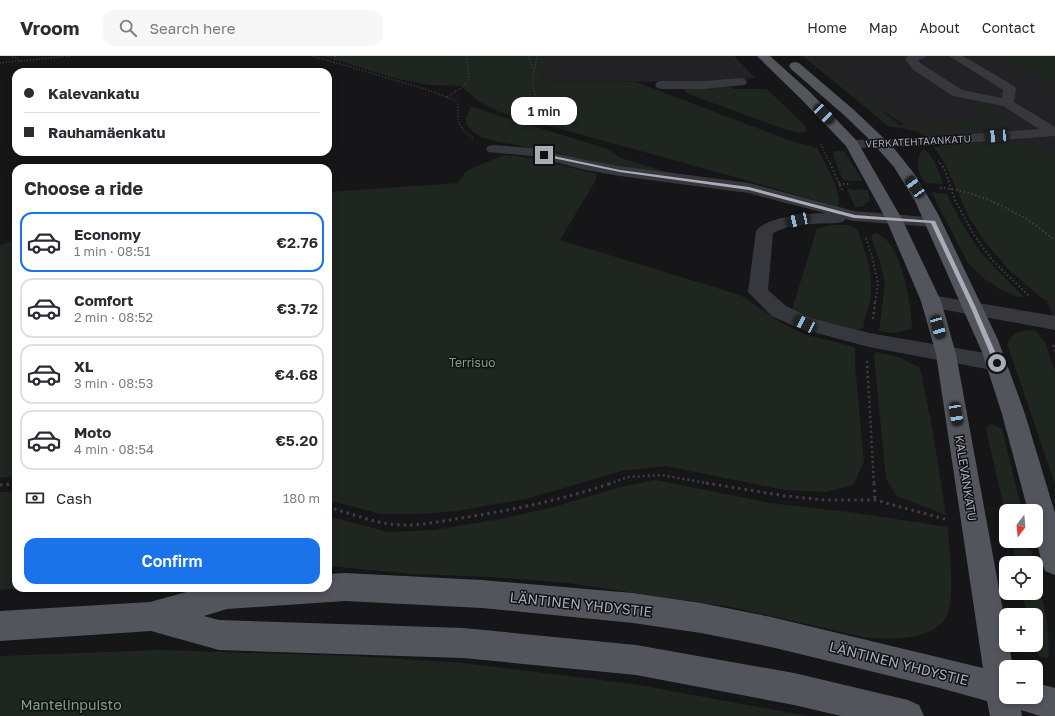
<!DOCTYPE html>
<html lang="en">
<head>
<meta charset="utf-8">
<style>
	body { margin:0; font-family:"Golos Text",sans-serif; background:#f7f7f7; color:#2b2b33; height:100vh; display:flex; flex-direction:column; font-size:15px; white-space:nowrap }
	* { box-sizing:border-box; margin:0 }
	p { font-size:13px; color:#7c7c81 }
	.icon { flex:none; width:22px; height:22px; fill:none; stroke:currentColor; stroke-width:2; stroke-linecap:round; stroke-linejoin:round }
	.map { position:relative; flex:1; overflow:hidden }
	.drawer { position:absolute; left:12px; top:108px; width:320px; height:428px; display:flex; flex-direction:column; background:#fff; border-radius:12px; box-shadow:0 2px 6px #0003 }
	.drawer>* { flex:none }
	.banner { position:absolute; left:12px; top:12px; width:320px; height:88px; border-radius:12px; box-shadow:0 2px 6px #0003; display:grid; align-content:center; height:88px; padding:0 12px; background:#fff }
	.needle { width:26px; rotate:196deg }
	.tools { position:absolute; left:999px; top:448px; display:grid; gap:8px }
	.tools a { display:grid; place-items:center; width:44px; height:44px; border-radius:8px; background:#fff; box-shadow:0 2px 6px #0003; font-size:20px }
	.end { position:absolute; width:18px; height:18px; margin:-9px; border:5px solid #a8adb8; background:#111; box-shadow:0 0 0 2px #111 }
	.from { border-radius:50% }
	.bubble { position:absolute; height:28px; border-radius:12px; background:#fff; box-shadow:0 2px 6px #0003; font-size:13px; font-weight:600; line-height:28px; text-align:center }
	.car { position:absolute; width:12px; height:24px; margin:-12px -6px; border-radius:5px; box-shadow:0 0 3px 1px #0007; background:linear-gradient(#222 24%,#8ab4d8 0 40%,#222 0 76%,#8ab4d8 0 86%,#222 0) }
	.banner b { display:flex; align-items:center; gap:14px; height:38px; font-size:15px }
	.banner b+b { border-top:1px solid #e1e1e2 }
	.banner i { width:10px; height:10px; background:#2b2b33 }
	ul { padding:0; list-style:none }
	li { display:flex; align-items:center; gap:12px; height:60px; margin:0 8px 6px; padding:0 4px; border:2px solid #e1e1e2; border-radius:12px }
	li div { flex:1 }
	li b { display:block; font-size:15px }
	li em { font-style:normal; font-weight:600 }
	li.active { border-color:#1a73e8 }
	li>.icon { width:36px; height:36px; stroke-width:1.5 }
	h2 { padding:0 12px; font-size:18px; line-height:48px }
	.pay { display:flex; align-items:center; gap:10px; height:44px; padding:0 12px; font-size:15px }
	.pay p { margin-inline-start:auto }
	.cta { display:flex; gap:8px; margin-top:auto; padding:8px 12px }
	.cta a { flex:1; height:46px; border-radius:12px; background:#1a73e8; color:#fff; font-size:16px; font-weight:600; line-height:46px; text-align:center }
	header { display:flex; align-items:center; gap:24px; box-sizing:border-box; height:56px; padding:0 20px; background:#fff; border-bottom:1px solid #e1e1e2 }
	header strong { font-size:19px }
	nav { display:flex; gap:22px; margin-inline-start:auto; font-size:14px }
	.search { width:280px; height:36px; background:#f7f7f7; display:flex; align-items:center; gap:10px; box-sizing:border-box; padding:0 14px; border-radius:12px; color:#7c7c81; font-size:15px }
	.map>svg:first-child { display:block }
	.built { fill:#222225 }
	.green { fill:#1e261f }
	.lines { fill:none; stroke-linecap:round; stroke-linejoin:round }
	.path-far3 { stroke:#3d3f44; stroke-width:1.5; stroke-dasharray:1 2; stroke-linecap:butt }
	.path-far2 { stroke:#3d3f44; stroke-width:2; stroke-dasharray:1.5 2.5; stroke-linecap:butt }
	.path-far1 { stroke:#3d3f44; stroke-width:2.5; stroke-dasharray:2 3; stroke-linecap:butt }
	.path { stroke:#3d3f44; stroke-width:3; stroke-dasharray:2.5 4; stroke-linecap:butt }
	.minor { fill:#37383d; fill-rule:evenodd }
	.major { fill:#53555c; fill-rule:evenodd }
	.route { fill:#a8adb8 }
	.labels { text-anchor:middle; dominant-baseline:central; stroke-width:3; stroke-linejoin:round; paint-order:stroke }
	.far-street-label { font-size:10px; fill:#a8adb8; stroke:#111113 }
	.park-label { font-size:12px; fill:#7fa381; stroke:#111113 }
	.street-label { font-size:12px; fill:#a8adb8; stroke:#111113 }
	.near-street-label { font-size:14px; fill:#a8adb8; stroke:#111113 }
	.near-park-label { font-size:14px; fill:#7fa381; stroke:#111113 }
</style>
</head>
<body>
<header>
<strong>Vroom</strong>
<div class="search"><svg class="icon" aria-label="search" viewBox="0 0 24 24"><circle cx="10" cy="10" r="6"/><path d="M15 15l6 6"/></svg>Search here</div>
<nav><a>Home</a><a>Map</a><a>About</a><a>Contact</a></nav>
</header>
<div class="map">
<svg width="1055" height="660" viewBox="0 0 1055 660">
	<rect width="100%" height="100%" fill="#161618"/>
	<!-- built -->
	<g class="built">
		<path d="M550,0H734L755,22L695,26L541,25Z"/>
		<path d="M806,0H1055V265L1047,245L990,182L944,92L842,31Z"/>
	</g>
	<!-- green -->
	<g class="green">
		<path d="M324,0H550L541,25L636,26L788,84L817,92C824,105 843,137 838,151L735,121L499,56L480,46L461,30L428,29L394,22Z"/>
		<path d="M803,0H809L900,69L993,64L967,45L983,49L1012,69L923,76L888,70Z"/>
		<path d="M993,0H1055V33L1010,7Z"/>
		<path d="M731,31L734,33H767L805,70L807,75L800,77L781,72L691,39L686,36L685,33Z"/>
		<path d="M471,50L506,62L605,92L621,102L670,117L580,104L559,97L494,85L481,81L472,75L466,68V62Z"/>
		<path d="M1017,85L1055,98V246L1043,243L1008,213L985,186L969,161L946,110L934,91Z"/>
		<path d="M924,93C935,102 939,116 943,128L926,127C917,117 914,102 924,93Z"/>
		<path d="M834,95H844L863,125H846L842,122L833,99Z"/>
		<path d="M504,99C536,101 565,111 597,118L596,124L560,184L740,239L785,269L807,279L855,291V309L864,406L853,429L826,436L784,434L666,410L622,415L526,443L457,455L419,458H381L328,444V136L458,127L466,115Z"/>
		<path d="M847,133L868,134L870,144L862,151H855Z"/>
		<path d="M931,136L947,138C958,161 970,184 987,203C999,217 1012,227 1023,241H1017L1000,233L985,223L968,207Z"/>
		<path d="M830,169H849L857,173C865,194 873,217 871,239C869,250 865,261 863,272L855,274L809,263L792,253L817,173Z"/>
		<path d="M874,177C901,180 912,251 912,273L894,277L879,275L885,229L880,206L871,181Z"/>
		<path d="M16,183V420L0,422V189Z"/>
		<path d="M1025,274L1036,275L1045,286L1055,315V428L1007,288C1010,279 1016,277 1025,274Z"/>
		<path d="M875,296L899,301L920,312L932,371L946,459L897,440L886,423L874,301Z"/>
		<path d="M992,368L1002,373L1022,455H1006V460L986,374L988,370Z"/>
		<path d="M655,424L770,447L849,456L948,471C949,495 955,534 948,556C938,586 888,584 863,581L731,551L568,527L491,521L414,518L328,510V460L388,476L434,474L500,463L554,451L620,431Z"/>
		<path d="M0,436H16V532H21L0,534Z"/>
		<path d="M1012,488L1031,494L1034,507H1016Z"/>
		<path d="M1036,517C1042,545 1052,574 1048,602L1039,600L1034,589H1036V559H1027L1022,537H1036Z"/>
		<path d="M159,594L354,600L463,607L633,628L808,660H0V600Z"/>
	</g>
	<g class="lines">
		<!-- path-far3 -->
		<g class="path-far3">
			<path d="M12,0L21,5"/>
			<path d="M313,0L425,33L454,44L458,48C457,67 459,72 474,83"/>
			<path d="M528,0L533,12"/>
			<path d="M537,0L532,25L542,70"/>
			<path d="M0,7L71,0"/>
			<path d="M334,7L335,0"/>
			<path d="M447,41C469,27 472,27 466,0"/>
			<path d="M821,88L830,108"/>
			<path d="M938,105L941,108"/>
		</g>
		<!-- path-far2 -->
		<g class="path-far2">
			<path d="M830,107L843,136"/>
			<path d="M940,107L944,112L955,144L974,179L992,204L1029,240"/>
			<path d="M839,128H849"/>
			<path d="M940,132C964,132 998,147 1019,159C1032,165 1043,176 1055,184"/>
			<path d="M866,182L873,204L878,228L875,247"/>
		</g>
		<!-- path-far1 -->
		<g class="path-far1">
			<path d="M873,263L875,246"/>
			<path d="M1053,289L1055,295"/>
			<path d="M867,305L874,428"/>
			<path d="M609,428L628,421L661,419L712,428"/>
		</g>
		<!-- path -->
		<g class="path">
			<path d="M706,427L786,440L825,444H875L945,463"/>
			<path d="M874,427L875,444"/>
			<path d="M0,429L16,428"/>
			<path d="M328,451C352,458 379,469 405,469C426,469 447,464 468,461C517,453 565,443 612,427"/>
		</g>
		<!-- minor -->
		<g class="minor">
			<path d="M926,0L924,2L918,4L920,7L962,34L1002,42L1003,34L949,0H963L1014,30L1016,33L1014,46L1055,71V80L921,90L852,92L847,91L845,88L847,85L852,84L921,82L1039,73L1003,50L953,40L912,13L905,3L908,0Z"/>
			<path d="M741,22L745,23L747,26L745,29L704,33H661L657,32L655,29L657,26L661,25H704Z"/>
			<path d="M493,89L531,92L586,104L620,110L749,127L854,155L939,162L941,166L939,170L933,171L854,165L845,163L843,166L837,167C815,168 793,167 773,177L768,234L786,250L811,262L869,277L997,299L1005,301L1008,307L1005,313L997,315L869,291L798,272L772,260L748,236L756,175C767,160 808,158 825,157L748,137L620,120L586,114L531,100L488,96L486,93L488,90Z"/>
			<path d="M931,239L1055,260V274L924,250L921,245L924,240Z"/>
		</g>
		<!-- major -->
		<g class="major">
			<path d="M757,0H770L810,36L857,85L902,163L941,245L956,298L1006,571V589H1009L1013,611H1006V641H1036V627L1055,632V660H1040L1021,654L1022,660H990L987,645L940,632L771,591L701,577L633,567L482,552L345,545L227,553L204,560L219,564L463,572L636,589L794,617L908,644L919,649L924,660H841L794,649L636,619L463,602L219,594L151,575L0,585V555L150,546L201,532H328V518L345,517L482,524L633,537L701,547L771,561L983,612L936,298L921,245L886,163L846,90L800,42Z"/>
			<path d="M795,6L799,7L854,54L893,91L916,120L938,158L998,284L1025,358L1055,457V519L1045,515C1037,495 1036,477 1036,455H1028L1002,358L982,296L915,145L894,111L870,84L845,60L791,13L789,10L791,7Z"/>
		</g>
	</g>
	<!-- route -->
	<path class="route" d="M544,98L620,114L749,131L855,159L935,165L976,252L1000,307L997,310L994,307L971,252L931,167L854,162L749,134L620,116L543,100Z"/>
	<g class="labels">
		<!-- far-street labels -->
		<g class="far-street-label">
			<text transform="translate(918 85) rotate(-3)">VERKATEHTAANKATU</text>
		</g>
		<!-- park labels -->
		<g class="park-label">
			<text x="472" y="306">Terrisuo</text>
		</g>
		<!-- street labels -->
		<g class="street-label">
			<text transform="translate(966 422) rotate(81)">KALEVANKATU</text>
		</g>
		<!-- near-street labels -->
		<g class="near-street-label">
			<text transform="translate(581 548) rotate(6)">LÄNTINEN YHDYSTIE</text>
			<text transform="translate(899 607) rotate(14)">LÄNTINEN YHDYSTIE</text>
		</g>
		<!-- near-park labels -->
		<g class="near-park-label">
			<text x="71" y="648">Mantelinpuisto</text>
		</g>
	</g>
</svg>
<div class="tools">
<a><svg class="needle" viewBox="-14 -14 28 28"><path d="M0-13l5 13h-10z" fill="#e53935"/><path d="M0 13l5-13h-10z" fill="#7c7c81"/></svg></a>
<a><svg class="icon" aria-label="locate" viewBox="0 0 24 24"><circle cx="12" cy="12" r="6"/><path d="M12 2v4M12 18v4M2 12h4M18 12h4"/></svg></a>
<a>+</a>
<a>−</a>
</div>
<i class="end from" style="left:997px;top:307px"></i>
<i class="end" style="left:544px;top:99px"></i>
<div class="bubble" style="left:511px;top:41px;width:66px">1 min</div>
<i class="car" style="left:824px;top:58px;rotate:136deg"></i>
<i class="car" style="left:997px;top:80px;rotate:266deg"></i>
<i class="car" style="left:915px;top:131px;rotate:324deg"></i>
<i class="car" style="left:798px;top:164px;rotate:257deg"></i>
<i class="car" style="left:805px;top:268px;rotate:296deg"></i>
<i class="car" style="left:938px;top:271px;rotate:164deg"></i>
<i class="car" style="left:956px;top:358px;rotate:171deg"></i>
<div class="banner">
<b><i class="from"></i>Kalevankatu</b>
<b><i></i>Rauhamäenkatu</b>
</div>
<section class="drawer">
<h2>Choose a ride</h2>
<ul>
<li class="active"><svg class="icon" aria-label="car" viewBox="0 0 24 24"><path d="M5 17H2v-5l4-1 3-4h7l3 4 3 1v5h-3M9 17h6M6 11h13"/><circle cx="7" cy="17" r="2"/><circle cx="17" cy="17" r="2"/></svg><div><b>Economy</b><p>1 min · 08:51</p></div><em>€2.76</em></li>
<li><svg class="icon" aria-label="car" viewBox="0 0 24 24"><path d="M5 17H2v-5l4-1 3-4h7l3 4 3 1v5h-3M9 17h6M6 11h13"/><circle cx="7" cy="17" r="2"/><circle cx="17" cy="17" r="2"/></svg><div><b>Comfort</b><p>2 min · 08:52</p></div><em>€3.72</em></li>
<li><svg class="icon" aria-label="car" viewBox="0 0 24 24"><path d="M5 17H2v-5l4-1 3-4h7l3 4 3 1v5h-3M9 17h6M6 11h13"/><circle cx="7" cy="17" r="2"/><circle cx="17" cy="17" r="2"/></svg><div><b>XL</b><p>3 min · 08:53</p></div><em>€4.68</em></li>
<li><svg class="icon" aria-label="car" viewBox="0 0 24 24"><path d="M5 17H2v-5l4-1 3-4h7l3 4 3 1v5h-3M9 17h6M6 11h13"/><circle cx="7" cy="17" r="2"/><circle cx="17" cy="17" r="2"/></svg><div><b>Moto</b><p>4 min · 08:54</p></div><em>€5.20</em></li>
</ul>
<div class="pay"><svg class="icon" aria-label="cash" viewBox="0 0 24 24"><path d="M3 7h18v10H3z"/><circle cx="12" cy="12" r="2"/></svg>Cash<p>180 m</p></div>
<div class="cta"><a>Confirm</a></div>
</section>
</div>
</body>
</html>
